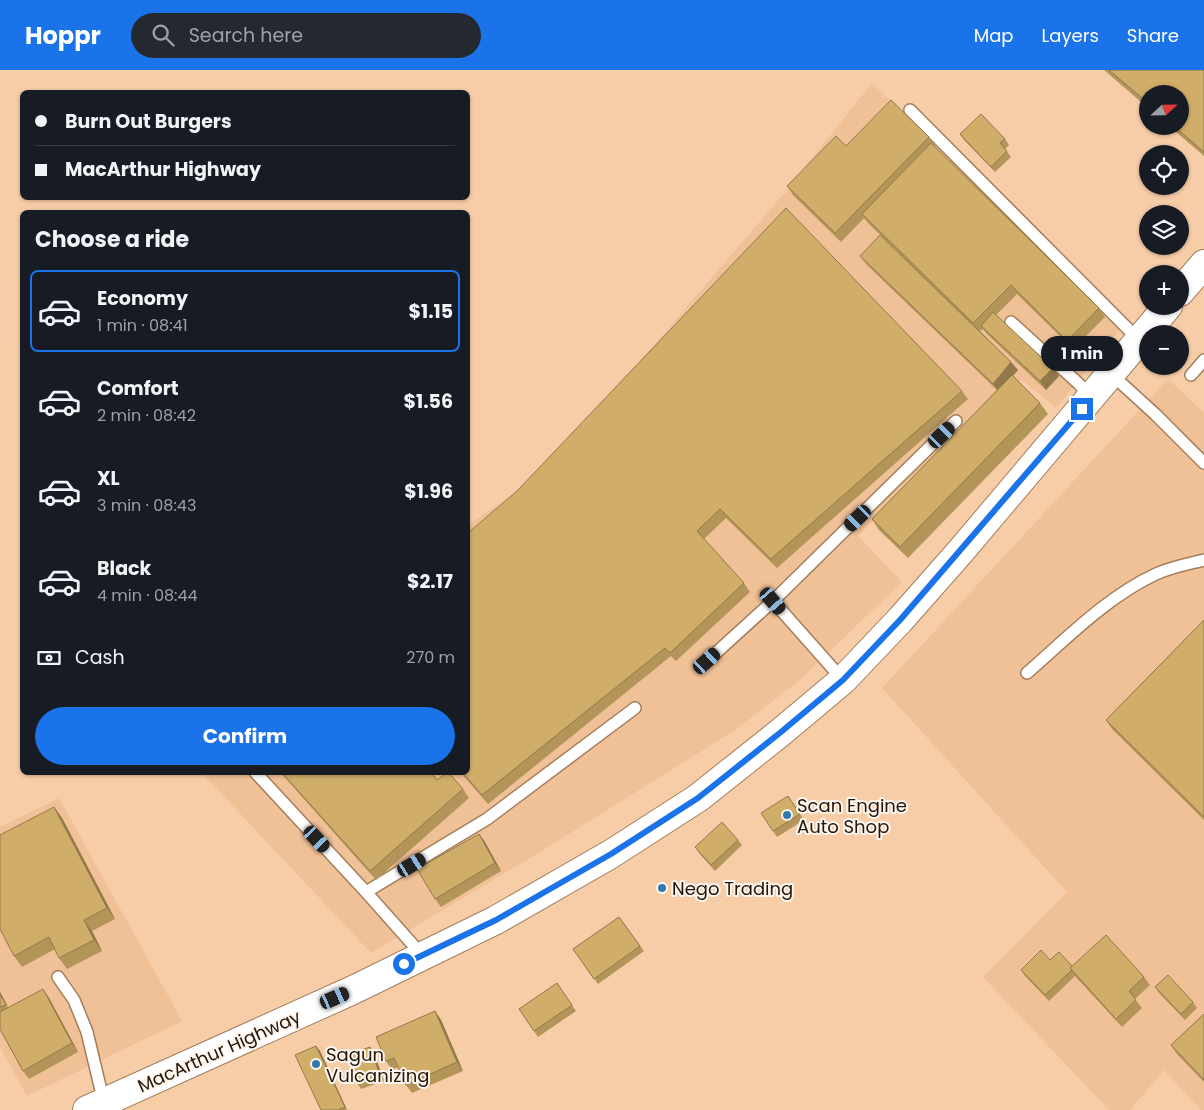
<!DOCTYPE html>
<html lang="en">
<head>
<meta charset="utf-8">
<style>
	body { margin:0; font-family:Poppins,sans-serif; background:#242831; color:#f1f3f6; height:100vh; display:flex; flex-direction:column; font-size:19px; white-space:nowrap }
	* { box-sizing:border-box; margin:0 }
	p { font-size:16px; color:#9ea1a6 }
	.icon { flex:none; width:28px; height:28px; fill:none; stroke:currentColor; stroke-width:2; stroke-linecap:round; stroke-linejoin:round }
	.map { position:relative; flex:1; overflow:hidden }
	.sheet { position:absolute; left:20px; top:140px; width:450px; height:565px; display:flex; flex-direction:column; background:#171b24; border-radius:8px; box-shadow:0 1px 4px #0004 }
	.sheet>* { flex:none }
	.top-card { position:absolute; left:20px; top:20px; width:450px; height:110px; border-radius:8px; box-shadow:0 1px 4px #0004; display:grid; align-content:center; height:110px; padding:0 15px; background:#171b24 }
	.needle { width:32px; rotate:68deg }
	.tools { position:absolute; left:1139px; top:15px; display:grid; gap:10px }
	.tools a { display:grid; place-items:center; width:50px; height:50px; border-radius:50%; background:#171b24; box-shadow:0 1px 4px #0004; font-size:25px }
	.end { position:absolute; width:22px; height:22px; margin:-11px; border:6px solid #1a73e8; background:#fff; box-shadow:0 0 0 2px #fff }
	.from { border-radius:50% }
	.bubble { position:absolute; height:35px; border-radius:18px; background:#171b24; box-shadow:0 1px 4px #0004; font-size:16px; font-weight:700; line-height:35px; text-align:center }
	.car { position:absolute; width:15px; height:30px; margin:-15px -8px; border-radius:6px; box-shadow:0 0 4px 1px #0007; background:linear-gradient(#222 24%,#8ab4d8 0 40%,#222 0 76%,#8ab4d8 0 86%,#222 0) }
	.top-card b { display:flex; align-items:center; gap:18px; height:48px; font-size:19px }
	.top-card b+b { border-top:1px solid #363941 }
	.top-card i { width:12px; height:12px; background:#f1f3f6 }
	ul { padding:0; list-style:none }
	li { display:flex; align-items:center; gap:15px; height:82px; margin:0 10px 8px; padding:0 5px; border:2px solid transparent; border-radius:8px }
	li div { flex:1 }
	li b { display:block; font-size:19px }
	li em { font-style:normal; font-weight:700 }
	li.active { border-color:#1a73e8 }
	li>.icon { width:45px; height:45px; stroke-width:1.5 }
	h2 { padding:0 15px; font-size:22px; line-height:60px }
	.pay { display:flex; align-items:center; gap:12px; height:55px; padding:0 15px; font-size:19px }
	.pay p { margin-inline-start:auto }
	.action { display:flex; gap:10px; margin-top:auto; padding:10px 15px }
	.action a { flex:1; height:58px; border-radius:30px; background:#1a73e8; color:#fff; font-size:20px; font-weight:700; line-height:58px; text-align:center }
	header { display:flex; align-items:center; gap:30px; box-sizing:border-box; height:70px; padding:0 25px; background:#1a73e8; color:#fff }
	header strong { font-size:24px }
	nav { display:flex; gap:28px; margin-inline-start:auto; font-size:18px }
	.search { width:350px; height:45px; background:#242831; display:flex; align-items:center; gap:12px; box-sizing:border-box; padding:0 18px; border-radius:28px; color:#9ea1a6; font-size:19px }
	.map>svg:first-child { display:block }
	.built { fill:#f0c097 }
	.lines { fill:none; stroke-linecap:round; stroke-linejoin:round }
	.service-casing { stroke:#a47e5b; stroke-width:14 }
	.trunk-casing { stroke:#a47e5b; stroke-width:30 }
	.service { stroke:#fff; stroke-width:11 }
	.trunk { stroke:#fff; stroke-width:28 }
	.wall { fill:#b3955a }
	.shaded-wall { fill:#92794a }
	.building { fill:#d0ad69; stroke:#92794a }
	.route { stroke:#1a73e8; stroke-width:6 }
	.poi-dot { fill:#3079ad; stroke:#fef5ee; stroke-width:2 }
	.labels { text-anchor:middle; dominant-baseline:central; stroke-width:4; stroke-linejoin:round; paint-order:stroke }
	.poi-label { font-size:18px; fill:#241507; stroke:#fef5ee; text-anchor:start }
	.street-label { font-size:18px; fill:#241507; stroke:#fef5ee }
</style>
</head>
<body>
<header>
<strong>Hoppr</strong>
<div class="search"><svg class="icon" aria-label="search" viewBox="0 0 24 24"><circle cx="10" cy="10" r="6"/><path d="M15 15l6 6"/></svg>Search here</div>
<nav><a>Map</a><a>Layers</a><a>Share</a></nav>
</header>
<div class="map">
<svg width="1204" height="1040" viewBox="0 0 1204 1040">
	<rect width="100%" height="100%" fill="#f7cda8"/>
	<!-- built -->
	<g class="built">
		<path d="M872,13L1121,258L1056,338L1022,310L997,331L858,466L902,512L801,609L735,660L540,782L371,883L202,703L468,702V455L510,426L582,359L786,121Z"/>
		<path d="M1168,309L1204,343V1040H1201L1164,1000L1130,1040H1109L983,907L1067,822L882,618Z"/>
		<path d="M59,728L182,951L27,1026L0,977V757Z"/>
	</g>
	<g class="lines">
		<!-- service casing -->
		<g class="service-casing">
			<g id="service">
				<path d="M910,40L1139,270"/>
				<path d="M1011,252L1079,314L1091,328"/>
				<path d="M1110,303L1155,344L1204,393"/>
				<path d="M1191,305L1204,290"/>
				<path d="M773,531L843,610"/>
				<path d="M707,591L773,531L956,351"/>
				<path d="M1027,603C1066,569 1108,526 1156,504C1171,497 1188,494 1204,490"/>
				<path d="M255,702L366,822L422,885"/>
				<path d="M366,822L487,749L635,638"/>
				<path d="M58,907L74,930L87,962L104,1033"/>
			</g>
		</g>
		<!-- trunk casing -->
		<g class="trunk-casing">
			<g id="trunk">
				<path d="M1180,222L1204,194"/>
				<path d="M87,1040L353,920L496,850L611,784L698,728L781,662L843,610L900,550L960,482L1168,236"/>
			</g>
		</g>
		<!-- service -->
		<use href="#service" class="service"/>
		<!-- trunk -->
		<use href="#trunk" class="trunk"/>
	</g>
	<!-- wall -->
	<g class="wall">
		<path d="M1104,0H1204V86L1169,56H1180L1148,24V38Z"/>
		<path d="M960,64L1005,69L1009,75L1005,79L1011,87L995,102L964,70Z"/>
		<path d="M929,67L935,76H934L1099,238L1105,247L1073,279L1017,224L996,245L1059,306L1046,320L987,264L983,259L980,261L1018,300L1012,306L1040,333L1048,344L908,488L879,460L872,449L997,320L866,194L860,186L913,197L868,153L864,148L841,172L793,125L787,116L846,76Z"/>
		<path d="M962,321L968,329L777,498L726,448L704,469L744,513L750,522L676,591L671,586L488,734L460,702H468V463Z"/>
		<path d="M1204,550V750L1112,659L1106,650Z"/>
		<path d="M280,702H431L437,710L463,719L469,728L376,810Z"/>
		<path d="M788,726L804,750L777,767L773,761Z"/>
		<path d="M54,737L62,748L115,849L92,861L102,881L67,899L59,888L55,879L22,897L14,886Z"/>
		<path d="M479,764L485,772L501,801L441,837L435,829Z"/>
		<path d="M738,770L742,775L715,801L699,783L695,777Z"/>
		<path d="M619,847L644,881L598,914L573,879Z"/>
		<path d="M1050,890L1072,896L1144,907L1150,915L1135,929L1142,938L1122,957L1075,906L1049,931L1025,906L1021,900Z"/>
		<path d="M557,913L576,941L538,967L519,939Z"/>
		<path d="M1155,917L1193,932L1197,938L1185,950L1159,923Z"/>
		<path d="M0,922L8,938L49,928L78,982L29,1009L23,1001L0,959Z"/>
		<path d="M435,941L441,950L463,1001L412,1023L406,1015L398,997L392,1000L386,991Z"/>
		<path d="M1204,944V1012L1177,984L1171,975Z"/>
		<path d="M316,976L320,981L347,1040H321Z"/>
		<path d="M370,977L374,983L384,1011L361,1019L357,1013Z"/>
	</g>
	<!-- shaded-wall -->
	<g class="shaded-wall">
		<path d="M1011,292L1018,300L999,322L993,314Z"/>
		<path d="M1053,298L1059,306L1046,320L1040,311Z"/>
		<path d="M54,737L62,748L115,849L107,838Z"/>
		<path d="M479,764L485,772L501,801L495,793Z"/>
		<path d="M84,850L92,861L102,881L94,870Z"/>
		<path d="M43,919L49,928L78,982L72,973Z"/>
		<path d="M0,922L10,940L0,924Z"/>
		<path d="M435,941L441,950L463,1001L457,992Z"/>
		<path d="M316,976L320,981L347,1040L345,1037Z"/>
		<path d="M370,977L374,983L384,1011L380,1005Z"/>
	</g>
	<!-- building -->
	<g class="building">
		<path d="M1109,0H1204V82L1174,56H1180V24H1148V33Z"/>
		<path d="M891,30L929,67L835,163L787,116L836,66L846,76Z"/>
		<path d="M981,44L1005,69L1000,73L1007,81L991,97L960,64Z"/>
		<path d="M931,73L1099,238L1067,271L1011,215L973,253L862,144Z"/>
		<path d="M786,138L962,321L771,489L720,439L697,461L744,513L670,583L665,578L482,725L462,702H468V463L517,421Z"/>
		<path d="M880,165L1011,292L993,314L860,186Z"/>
		<path d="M993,242L1053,298L1040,311L981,256Z"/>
		<path d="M1012,305L1040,333L900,477L872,449Z"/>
		<path d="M1204,550V747L1106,650Z"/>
		<path d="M281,702H431L437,710L448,702L463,719L370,801Z"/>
		<path d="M788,726L800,744L773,761L761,743Z"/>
		<path d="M54,737L107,838L84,850L94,870L59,888L49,867L14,886L0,859V765Z"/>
		<path d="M722,752L738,770L711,795L695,777Z"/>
		<path d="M479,764L495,793L435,829L417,799Z"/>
		<path d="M619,847L640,876L594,909L573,879Z"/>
		<path d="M1106,865L1144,907L1129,921L1136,930L1116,949L1070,898Z"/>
		<path d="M1041,880L1050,890L1059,882L1072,896L1070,898L1072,900L1045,925L1021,900Z"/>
		<path d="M1168,905L1193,932L1181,944L1155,917Z"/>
		<path d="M557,913L572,935L534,961L519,939Z"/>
		<path d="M43,919L72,973L23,1001L0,959V942Z"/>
		<path d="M0,924L6,935L0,937Z"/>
		<path d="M435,941L457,992L406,1015L394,988L386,991L376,967Z"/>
		<path d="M1204,944V1010L1171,975Z"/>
		<path d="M316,976L345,1037L338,1040H321L295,985Z"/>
		<path d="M370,977L380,1005L357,1013L347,985Z"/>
	</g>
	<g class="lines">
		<!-- route -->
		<path class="route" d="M404,894L496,850L611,784L698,728L781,662L843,610L900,550L1082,339"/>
	</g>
	<!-- markers -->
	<g class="poi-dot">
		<circle cx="787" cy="745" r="5"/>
		<circle cx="662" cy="818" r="5"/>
		<circle cx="316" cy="994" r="5"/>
	</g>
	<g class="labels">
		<!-- poi labels -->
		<g class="poi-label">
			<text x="797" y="735">Scan Engine<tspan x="797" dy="21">Auto Shop</tspan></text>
			<text x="672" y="818">Nego Trading</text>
			<text x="326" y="984">Sagun<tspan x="326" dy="21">Vulcanizing</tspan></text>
		</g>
		<!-- street labels -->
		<g class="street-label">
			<text transform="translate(219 981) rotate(-24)">MacArthur Highway</text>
		</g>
	</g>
</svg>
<div class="tools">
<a><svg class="needle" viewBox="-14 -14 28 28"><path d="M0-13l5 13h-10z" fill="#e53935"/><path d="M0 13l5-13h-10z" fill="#9ea1a6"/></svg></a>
<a><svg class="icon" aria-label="locate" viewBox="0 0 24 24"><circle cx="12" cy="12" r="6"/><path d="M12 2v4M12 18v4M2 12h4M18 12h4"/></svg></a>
<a><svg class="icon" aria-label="layers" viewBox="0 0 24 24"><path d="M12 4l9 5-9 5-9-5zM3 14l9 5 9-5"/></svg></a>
<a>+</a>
<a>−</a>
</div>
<i class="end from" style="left:404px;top:894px"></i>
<i class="end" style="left:1082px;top:339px"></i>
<div class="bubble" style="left:1041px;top:266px;width:82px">1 min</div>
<i class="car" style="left:942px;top:365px;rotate:46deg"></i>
<i class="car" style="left:858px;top:448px;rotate:226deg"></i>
<i class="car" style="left:773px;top:531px;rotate:139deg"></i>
<i class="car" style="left:707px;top:591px;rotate:48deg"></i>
<i class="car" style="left:317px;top:769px;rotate:137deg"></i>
<i class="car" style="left:412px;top:795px;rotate:59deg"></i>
<i class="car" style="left:335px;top:928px;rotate:66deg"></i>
<div class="top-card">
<b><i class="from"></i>Burn Out Burgers</b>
<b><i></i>MacArthur Highway</b>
</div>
<section class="sheet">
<h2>Choose a ride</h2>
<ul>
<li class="active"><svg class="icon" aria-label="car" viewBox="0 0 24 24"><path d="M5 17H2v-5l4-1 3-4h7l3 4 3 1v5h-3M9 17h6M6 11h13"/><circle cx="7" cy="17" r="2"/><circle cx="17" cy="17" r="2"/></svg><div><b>Economy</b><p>1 min · 08:41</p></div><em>$1.15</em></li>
<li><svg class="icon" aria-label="car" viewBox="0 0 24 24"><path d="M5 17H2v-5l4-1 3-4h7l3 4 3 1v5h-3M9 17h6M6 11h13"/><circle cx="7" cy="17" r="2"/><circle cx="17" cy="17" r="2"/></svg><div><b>Comfort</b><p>2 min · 08:42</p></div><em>$1.56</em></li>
<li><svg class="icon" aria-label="car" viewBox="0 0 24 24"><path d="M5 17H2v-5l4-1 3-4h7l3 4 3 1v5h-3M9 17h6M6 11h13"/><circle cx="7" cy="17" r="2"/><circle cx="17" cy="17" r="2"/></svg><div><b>XL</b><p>3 min · 08:43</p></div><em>$1.96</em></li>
<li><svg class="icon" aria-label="car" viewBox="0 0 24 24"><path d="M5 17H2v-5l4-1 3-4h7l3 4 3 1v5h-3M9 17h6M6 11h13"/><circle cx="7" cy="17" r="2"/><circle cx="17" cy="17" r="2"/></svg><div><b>Black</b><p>4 min · 08:44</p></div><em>$2.17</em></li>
</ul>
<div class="pay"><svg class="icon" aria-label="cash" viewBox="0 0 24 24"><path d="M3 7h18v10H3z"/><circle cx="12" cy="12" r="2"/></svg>Cash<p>270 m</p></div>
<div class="action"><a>Confirm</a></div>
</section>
</div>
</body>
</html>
